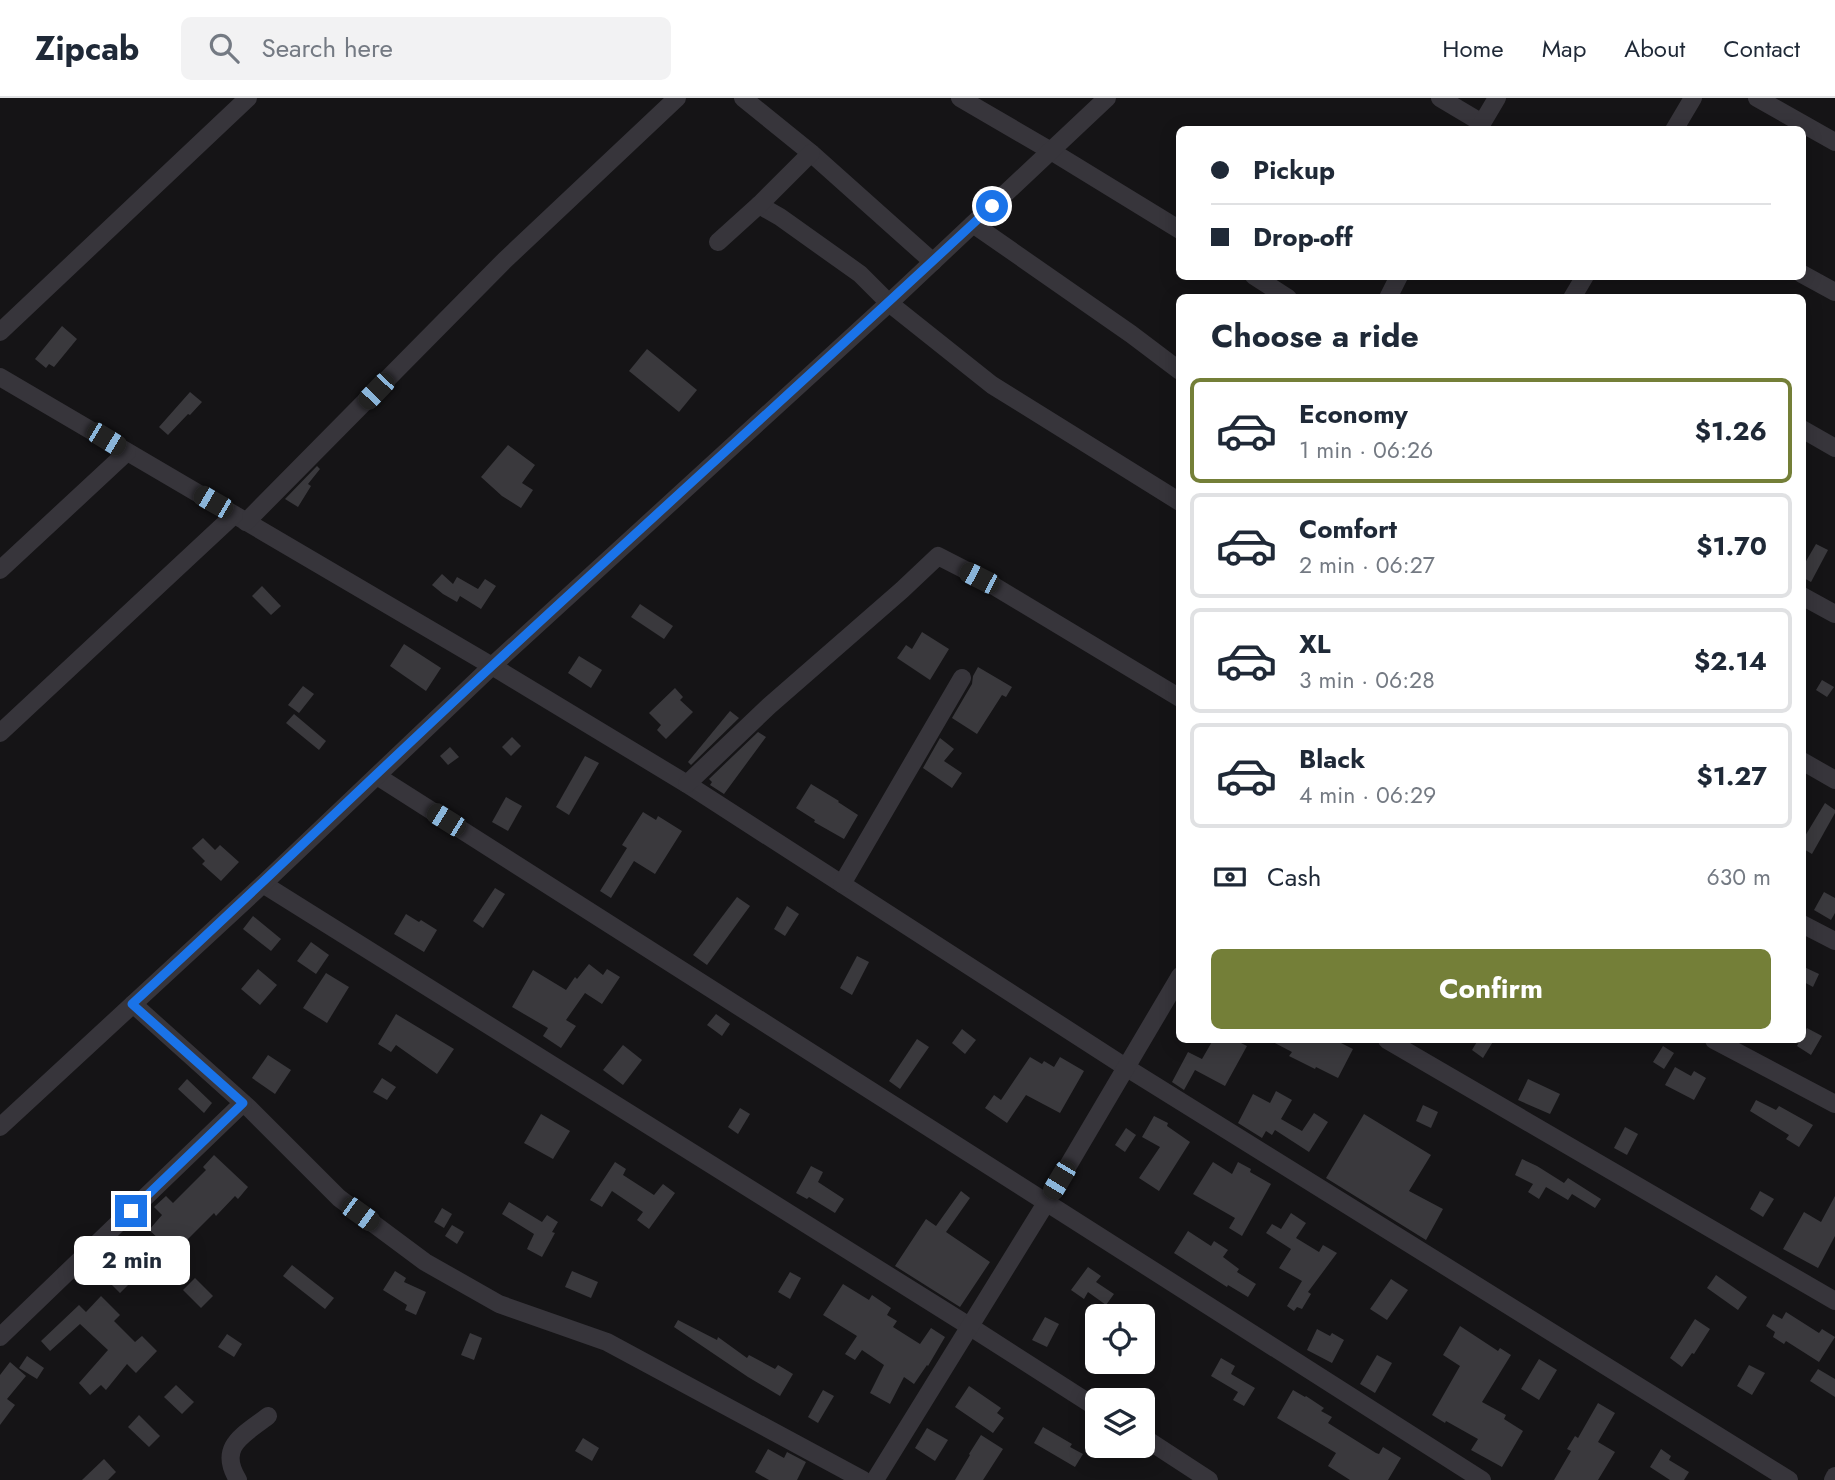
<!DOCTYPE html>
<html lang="en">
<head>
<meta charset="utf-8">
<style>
	body { margin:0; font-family:Jost,sans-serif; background:#f2f2f3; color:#1f2937; height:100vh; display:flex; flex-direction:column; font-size:26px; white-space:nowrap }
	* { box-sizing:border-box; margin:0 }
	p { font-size:23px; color:#747a83 }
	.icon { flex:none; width:38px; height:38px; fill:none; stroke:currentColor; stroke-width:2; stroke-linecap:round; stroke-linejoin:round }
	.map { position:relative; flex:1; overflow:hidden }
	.panel { position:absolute; left:1176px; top:196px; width:630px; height:749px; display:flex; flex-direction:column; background:#fff; border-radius:10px; box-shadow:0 4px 18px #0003 }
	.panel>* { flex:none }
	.top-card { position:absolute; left:1176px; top:28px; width:630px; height:154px; border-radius:10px; box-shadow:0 4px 18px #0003; display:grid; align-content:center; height:154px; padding:0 35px; background:#fff }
	.tools { position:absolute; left:1085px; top:1206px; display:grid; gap:14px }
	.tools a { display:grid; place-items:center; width:70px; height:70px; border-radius:10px; background:#fff; box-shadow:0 4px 18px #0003; font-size:35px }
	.end { position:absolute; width:32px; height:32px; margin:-16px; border:9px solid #1a73e8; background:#fff; box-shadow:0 0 0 4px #fff }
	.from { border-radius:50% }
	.bubble { position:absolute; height:49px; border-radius:10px; background:#fff; box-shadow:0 4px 18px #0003; font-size:23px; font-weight:700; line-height:49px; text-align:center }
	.car { position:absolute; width:21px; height:42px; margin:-21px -10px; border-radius:9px; box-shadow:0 0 5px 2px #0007; background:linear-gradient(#222 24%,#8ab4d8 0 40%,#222 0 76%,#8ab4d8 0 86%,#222 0) }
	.top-card b { display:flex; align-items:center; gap:24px; height:66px; font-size:26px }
	.top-card b+b { border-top:2px solid #e0e1e3 }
	.top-card i { width:18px; height:18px; background:#1f2937 }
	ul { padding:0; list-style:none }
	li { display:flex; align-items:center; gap:21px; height:105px; margin:0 14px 10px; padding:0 21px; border:4px solid #e0e1e3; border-radius:10px }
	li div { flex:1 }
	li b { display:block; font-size:26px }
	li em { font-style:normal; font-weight:700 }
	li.current { border-color:#747f38 }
	li>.icon { width:63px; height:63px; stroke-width:1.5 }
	h2 { padding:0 35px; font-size:32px; line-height:84px }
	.pay { display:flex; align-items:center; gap:18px; height:77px; padding:0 35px; font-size:26px }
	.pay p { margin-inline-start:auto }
	.action { display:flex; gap:14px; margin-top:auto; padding:14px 35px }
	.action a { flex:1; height:80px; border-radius:10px; background:#747f38; color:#fff; font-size:28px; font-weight:700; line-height:80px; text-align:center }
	header { display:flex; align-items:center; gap:42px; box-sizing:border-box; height:98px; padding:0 35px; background:#fff; border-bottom:2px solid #e0e1e3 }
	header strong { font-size:33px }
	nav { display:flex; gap:38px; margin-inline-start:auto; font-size:24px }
	.search { width:490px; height:63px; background:#f2f2f3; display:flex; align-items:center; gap:18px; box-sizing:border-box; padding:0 24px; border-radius:10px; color:#747a83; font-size:26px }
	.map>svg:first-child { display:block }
	.building { fill:#3a393d }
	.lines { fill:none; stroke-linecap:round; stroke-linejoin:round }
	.minor { stroke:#37353b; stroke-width:18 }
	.route { stroke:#1a73e8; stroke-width:9 }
</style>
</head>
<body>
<header>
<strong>Zipcab</strong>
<div class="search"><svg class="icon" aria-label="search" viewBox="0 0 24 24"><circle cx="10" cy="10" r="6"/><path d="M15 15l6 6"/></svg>Search here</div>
<nav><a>Home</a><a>Map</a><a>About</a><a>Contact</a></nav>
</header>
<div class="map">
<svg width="1835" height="1382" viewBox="0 0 1835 1382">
	<rect width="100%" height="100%" fill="#151416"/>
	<!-- building -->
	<g class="building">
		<path d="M62,228L77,241L54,269L49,266L46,270L35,261Z"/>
		<path d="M647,251L697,292L679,314L629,273Z"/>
		<path d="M190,294L202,304L190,317L188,316L168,337L159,329Z"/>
		<path d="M508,347L535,367L522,385L533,392L521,410L502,398L481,379Z"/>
		<path d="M317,368L320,371L308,386L311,388L298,409L285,401Z"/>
		<path d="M1816,446L1828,452L1811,484L1802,479V470Z"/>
		<path d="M442,476L453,486L457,479L478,491L485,481L496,488L481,511L460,498L457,504L443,496L432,487Z"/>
		<path d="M262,488L281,508L271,517L252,498Z"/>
		<path d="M640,506L673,528L664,541L631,519Z"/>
		<path d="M922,534L949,551L930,582L897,560L906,547L912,551Z"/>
		<path d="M404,546L441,570L426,593L390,568Z"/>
		<path d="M579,558L602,572L591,590L568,575Z"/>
		<path d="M978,569L1012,589L1006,599L1002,597L977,636L952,620L972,586L973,578Z"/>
		<path d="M1822,582L1834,589L1827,599L1816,592Z"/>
		<path d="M303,588L314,596L299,615L288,607Z"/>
		<path d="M675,590L683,599L680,602L693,614L666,641L657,632L661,627L649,615Z"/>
		<path d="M730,613L739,620L691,667L688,664Z"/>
		<path d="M294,616L326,643L319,652L286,625Z"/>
		<path d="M758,634L766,639L724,696L710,687L712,684L709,681Z"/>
		<path d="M512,639L521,648L511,658L502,649Z"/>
		<path d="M940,640L954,651L944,663L962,675L952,690L923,670Z"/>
		<path d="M450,649L459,659L448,667L440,658Z"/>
		<path d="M585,658L599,665L569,717L556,709Z"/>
		<path d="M811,686L839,703L838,704L858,717L844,741L814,724L815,722L796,710Z"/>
		<path d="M506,699L522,708L508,733L492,724Z"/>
		<path d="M1825,705L1835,712V715L1812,756L1802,750V743Z"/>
		<path d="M643,714L656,722L658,718L682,733L655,776L634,763L611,800L600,793L627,750L622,747Z"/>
		<path d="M203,740L215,752L220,747L239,764L221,783L202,766L205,763L192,750Z"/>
		<path d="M495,790L505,796L483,830L473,823Z"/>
		<path d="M1824,794L1835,800V815L1831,822L1814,812Z"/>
		<path d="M737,799L750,808L707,867L693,857Z"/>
		<path d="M787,808L799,816L785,838L774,831Z"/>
		<path d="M406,816L419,824L421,822L437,832L424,854L394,836Z"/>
		<path d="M253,818L281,841L271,853L243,831Z"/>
		<path d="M311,844L329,857L316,876L297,863Z"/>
		<path d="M857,858L869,864L852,897L840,890Z"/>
		<path d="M589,866L603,877L607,871L620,879L602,906L585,895L566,922L576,928L561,950L543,938L548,930L512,909L533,872L566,892L575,879L577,881Z"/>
		<path d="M1802,868L1819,876L1813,889L1802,883Z"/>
		<path d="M258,871L277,887L260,907L241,891Z"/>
		<path d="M326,875L349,889L327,925L303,910Z"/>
		<path d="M396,916L454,951L437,976L396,947L391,954L378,946Z"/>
		<path d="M716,916L730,926L722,938L707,927Z"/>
		<path d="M1807,930L1822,938L1811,957L1797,948L1800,942H1802V938Z"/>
		<path d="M962,931L976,942L965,956L952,945Z"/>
		<path d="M917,941L929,949L900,991L889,983Z"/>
		<path d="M1213,942H1235L1247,948L1225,988L1195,972L1184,992L1172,984L1188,954L1202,961Z"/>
		<path d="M1269,942H1335L1353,951L1338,980L1316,969L1315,971L1289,958L1292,954Z"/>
		<path d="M1478,942H1494L1483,960L1472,952Z"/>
		<path d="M623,947L642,962L623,987L603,972Z"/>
		<path d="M1663,948L1674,955L1664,971L1653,964Z"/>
		<path d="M268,957L291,972L275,996L252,980Z"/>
		<path d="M1030,959L1042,966L1044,963L1054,969L1060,959L1084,973L1060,1015L1026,997L1007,1025L985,1010L994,997L1001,1002Z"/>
		<path d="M1675,969L1691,978L1694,973L1706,980L1694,1002L1665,987Z"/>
		<path d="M382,980L396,989L387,1002L373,994Z"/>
		<path d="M187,981L212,1005L204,1015L178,991Z"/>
		<path d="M1528,981L1560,996L1550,1016L1518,1002Z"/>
		<path d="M1276,993L1292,1002L1281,1021L1302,1033L1314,1015L1328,1024L1309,1054L1275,1032L1272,1037L1266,1033L1262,1040L1238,1025L1253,996L1270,1005Z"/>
		<path d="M1756,1002L1776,1012L1779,1008L1813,1027L1799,1049L1786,1041L1789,1037L1750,1013Z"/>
		<path d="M1423,1007L1438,1014L1431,1030L1416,1023Z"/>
		<path d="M740,1010L750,1016L738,1036L728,1029Z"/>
		<path d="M541,1016L570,1033L553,1061L524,1045Z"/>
		<path d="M1364,1016L1431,1057L1409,1093L1443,1111L1426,1142L1326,1080Z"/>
		<path d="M1154,1018L1168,1025L1167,1028L1190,1044L1159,1093L1139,1080L1160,1049L1142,1039Z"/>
		<path d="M1625,1029L1638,1036L1627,1057L1614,1050Z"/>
		<path d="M1126,1030L1136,1037L1125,1054L1115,1047Z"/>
		<path d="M214,1057L248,1089L238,1101L235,1098L216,1118L214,1115L187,1142L183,1138L164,1161L166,1162L157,1174L143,1163L159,1141L149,1132L162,1117L154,1109L166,1098L173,1105L206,1072L203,1069Z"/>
		<path d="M1522,1061L1537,1068L1564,1085L1568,1080L1601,1101L1595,1110L1572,1096L1568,1102L1546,1089L1539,1101L1528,1094L1533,1086L1515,1077Z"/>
		<path d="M615,1064L626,1071L623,1077L654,1097L663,1086L675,1095L649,1131L637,1122L643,1114L612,1093L602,1109L590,1102Z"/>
		<path d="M1213,1064L1232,1076L1238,1064L1251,1071L1250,1074L1271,1086L1242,1138L1229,1130L1235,1120L1193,1096Z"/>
		<path d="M811,1068L823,1074L818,1084L844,1101L835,1115L809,1099L807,1101L796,1095Z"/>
		<path d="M961,1093L970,1100L946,1134L990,1164L960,1209L895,1168L926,1121L936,1128Z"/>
		<path d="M1760,1093L1774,1101L1763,1119L1750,1111Z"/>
		<path d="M1835,1098V1138L1818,1170L1783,1151L1804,1114L1821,1124Z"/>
		<path d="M509,1104L542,1124L547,1117L558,1124L552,1134L555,1135L542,1159L527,1151L534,1136L502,1116Z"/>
		<path d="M442,1110L452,1116L444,1130L434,1124Z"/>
		<path d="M1291,1115L1306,1125L1296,1140L1319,1154L1323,1147L1337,1155L1308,1194L1311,1196L1302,1211L1297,1209L1294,1213L1287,1208L1302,1183L1279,1170L1291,1151L1266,1135L1272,1126L1281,1131Z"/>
		<path d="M452,1127L464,1134L457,1146L445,1138Z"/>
		<path d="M1188,1133L1211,1148L1214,1143L1228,1152L1223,1159L1239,1171L1237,1174L1256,1186L1248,1199L1228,1187L1227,1189L1174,1155Z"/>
		<path d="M134,1160L146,1172L136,1183L134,1181L120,1195L109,1184Z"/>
		<path d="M292,1167L334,1200L325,1211L283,1178Z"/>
		<path d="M1088,1169L1101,1178L1096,1184L1114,1196L1106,1207L1088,1194L1084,1201L1071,1192Z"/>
		<path d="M395,1173L406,1180L404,1184L426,1194L416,1217L405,1212L407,1207L383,1192Z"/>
		<path d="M572,1173L598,1184L591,1200L565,1189Z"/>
		<path d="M790,1174L801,1180L790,1201L778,1194Z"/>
		<path d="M1716,1177L1747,1199L1738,1212L1707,1190Z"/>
		<path d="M195,1180L213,1198L201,1210L183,1192Z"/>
		<path d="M1391,1181L1408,1192L1387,1222L1370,1211Z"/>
		<path d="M843,1186L869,1202L872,1197L891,1210L887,1217L897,1223L893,1229L920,1246L931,1230L945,1239L928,1268L927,1267L914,1286L904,1279L890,1306L870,1295L884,1267L862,1252L855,1262L845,1256L857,1238L823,1217Z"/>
		<path d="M101,1198L120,1217L114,1223L135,1244L142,1238L157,1253L136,1275L127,1266L106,1292L101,1287L90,1297L79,1285L108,1252L80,1226L50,1253L41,1243L79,1207L86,1214Z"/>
		<path d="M1786,1214L1819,1235L1822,1231L1835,1239L1819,1264L1786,1243L1784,1246L1773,1239L1775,1234L1766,1228L1773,1216L1782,1221Z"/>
		<path d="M1045,1219L1059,1226L1047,1249L1032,1242Z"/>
		<path d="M1695,1221L1710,1231L1694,1256L1692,1255L1682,1269L1670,1260Z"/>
		<path d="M678,1222L717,1242L718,1239L747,1260L749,1257L775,1271L778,1267L793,1276L780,1298L748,1279L674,1229Z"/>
		<path d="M1460,1228L1498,1253L1500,1250L1511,1257L1482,1304L1506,1317L1504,1321L1523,1333L1502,1369L1471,1352L1478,1341L1446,1323L1445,1325L1432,1317L1460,1268L1443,1257Z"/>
		<path d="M1317,1231L1330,1238L1332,1235L1344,1242L1332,1265L1307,1252Z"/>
		<path d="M470,1235L482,1240L474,1262L461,1257Z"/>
		<path d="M227,1236L242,1246L234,1259L218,1249Z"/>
		<path d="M1377,1257L1392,1265L1375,1295L1360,1286Z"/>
		<path d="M27,1258L44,1270L37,1281L19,1270Z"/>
		<path d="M1221,1260L1235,1268L1231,1276L1255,1290L1244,1308L1233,1302L1238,1294L1211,1278Z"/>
		<path d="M1539,1261L1557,1272L1539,1302L1521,1291Z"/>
		<path d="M10,1264L26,1278L7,1301L15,1307L0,1327V1277Z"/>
		<path d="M1749,1267L1765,1275L1752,1297L1737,1288Z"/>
		<path d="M1818,1271L1835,1281V1299L1810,1283Z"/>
		<path d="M176,1287L194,1304L182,1316L164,1299Z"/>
		<path d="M969,1288L1001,1310L997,1315L1004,1320L993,1335L955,1309Z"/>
		<path d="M823,1292L834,1298L818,1325L808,1319Z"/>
		<path d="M1293,1292L1305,1299L1306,1298L1324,1310L1321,1313L1332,1319L1328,1325L1376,1355L1379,1356L1383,1349L1401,1360L1388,1382H1350L1328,1368L1336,1355L1277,1320Z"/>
		<path d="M1598,1305L1615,1315L1598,1344L1615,1354L1598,1382H1554L1571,1353L1567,1351L1575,1338L1578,1340Z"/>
		<path d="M139,1317L160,1338L149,1349L128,1329Z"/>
		<path d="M1043,1329L1072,1346L1070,1349L1083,1356L1075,1369L1034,1345Z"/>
		<path d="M927,1330L948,1342L935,1363L915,1350Z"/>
		<path d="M981,1337L1003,1351L983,1382H955L970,1357L969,1356Z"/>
		<path d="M583,1340L599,1350L592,1363L575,1353Z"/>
		<path d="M768,1351L784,1360L787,1354L806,1364L797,1382H769L755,1374Z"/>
		<path d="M1661,1351L1671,1358L1669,1362L1689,1374L1684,1382H1670L1650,1369Z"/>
		<path d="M104,1361L116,1374L108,1382H82Z"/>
	</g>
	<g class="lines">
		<!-- minor -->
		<g class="minor">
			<path d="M743,0L811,55L933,164"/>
			<path d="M960,0L1051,53L1180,132"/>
			<path d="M1440,0L1482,25"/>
			<path d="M1757,0L1835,44"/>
			<path d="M1478,32L1497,0"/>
			<path d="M1674,32L1693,0"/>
			<path d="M759,107L780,119L860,176L889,205L992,287L1180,404"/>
			<path d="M973,126L1131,236L1180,273"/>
			<path d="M718,144L759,107L811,55"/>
			<path d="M1802,176L1835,194"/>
			<path d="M1254,178L1288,200"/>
			<path d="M1388,200L1399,178"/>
			<path d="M1572,200L1585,178"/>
			<path d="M0,234L248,0"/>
			<path d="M0,279L492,568L687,686L1127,970L1789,1382"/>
			<path d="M1802,331L1835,350"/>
			<path d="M246,424L505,162L677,0"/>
			<path d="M0,472L127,354"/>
			<path d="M1802,498L1835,516"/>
			<path d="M0,635L234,417"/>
			<path d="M1802,663L1835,682"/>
			<path d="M377,678L1482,1382"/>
			<path d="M687,686L769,608L902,492L938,458L979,479L1180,600"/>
			<path d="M263,786L969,1228L1097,1310"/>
			<path d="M842,786L962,580"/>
			<path d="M1802,826L1835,843"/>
			<path d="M133,906L250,1011L339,1100L425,1164L499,1206L607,1244L863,1382"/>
			<path d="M1387,942L1835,1203"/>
			<path d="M1714,942L1835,1006"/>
			<path d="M0,1029L263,786L492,568L889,205L1107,0"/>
			<path d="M0,1239L243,1005"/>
			<path d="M1143,1339L1209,1382"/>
			<path d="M238,1382C217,1348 244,1337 268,1318"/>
			<path d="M875,1382L1046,1105L1180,878"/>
			<path d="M1833,1382L1835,1378"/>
		</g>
	</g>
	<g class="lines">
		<!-- route -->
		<path class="route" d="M131,1113L243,1005L132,906C254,794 372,679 493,567C659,413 827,262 992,108"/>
	</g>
</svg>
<div class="tools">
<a><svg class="icon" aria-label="locate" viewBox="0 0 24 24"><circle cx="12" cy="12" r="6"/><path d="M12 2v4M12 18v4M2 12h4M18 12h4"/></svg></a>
<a><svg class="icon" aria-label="layers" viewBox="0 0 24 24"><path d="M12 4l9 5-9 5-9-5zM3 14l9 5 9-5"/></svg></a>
</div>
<i class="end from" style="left:992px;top:108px"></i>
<i class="end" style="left:131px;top:1113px"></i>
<div class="bubble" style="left:74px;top:1138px;width:116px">2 min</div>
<i class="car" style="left:376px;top:293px;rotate:224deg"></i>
<i class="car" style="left:106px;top:341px;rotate:121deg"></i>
<i class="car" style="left:213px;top:404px;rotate:300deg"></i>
<i class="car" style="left:979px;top:480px;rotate:297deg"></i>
<i class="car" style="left:446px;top:722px;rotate:302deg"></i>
<i class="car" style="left:1059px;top:1082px;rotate:211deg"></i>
<i class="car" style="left:360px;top:1116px;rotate:126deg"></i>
<div class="top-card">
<b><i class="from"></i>Pickup</b>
<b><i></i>Drop-off</b>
</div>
<section class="panel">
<h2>Choose a ride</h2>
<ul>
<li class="current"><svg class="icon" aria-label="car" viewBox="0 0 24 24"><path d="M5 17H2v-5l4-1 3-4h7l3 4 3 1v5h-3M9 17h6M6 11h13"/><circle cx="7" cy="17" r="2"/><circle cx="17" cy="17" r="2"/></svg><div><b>Economy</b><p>1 min · 06:26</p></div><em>$1.26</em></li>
<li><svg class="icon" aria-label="car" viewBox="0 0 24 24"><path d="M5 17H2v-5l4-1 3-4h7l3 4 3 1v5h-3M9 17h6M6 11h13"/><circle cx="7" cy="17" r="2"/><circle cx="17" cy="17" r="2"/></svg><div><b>Comfort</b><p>2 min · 06:27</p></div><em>$1.70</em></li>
<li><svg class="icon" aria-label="car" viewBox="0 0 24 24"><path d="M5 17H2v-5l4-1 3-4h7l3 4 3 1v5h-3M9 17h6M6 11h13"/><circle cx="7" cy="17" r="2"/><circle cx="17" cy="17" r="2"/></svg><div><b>XL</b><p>3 min · 06:28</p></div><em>$2.14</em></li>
<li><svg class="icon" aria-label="car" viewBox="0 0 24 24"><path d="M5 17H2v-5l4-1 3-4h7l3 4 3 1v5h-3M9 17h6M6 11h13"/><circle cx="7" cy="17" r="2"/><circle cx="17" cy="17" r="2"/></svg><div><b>Black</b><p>4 min · 06:29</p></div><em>$1.27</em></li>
</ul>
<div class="pay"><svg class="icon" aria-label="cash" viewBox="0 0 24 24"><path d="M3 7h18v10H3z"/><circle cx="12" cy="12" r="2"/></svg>Cash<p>630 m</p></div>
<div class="action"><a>Confirm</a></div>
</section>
</div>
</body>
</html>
